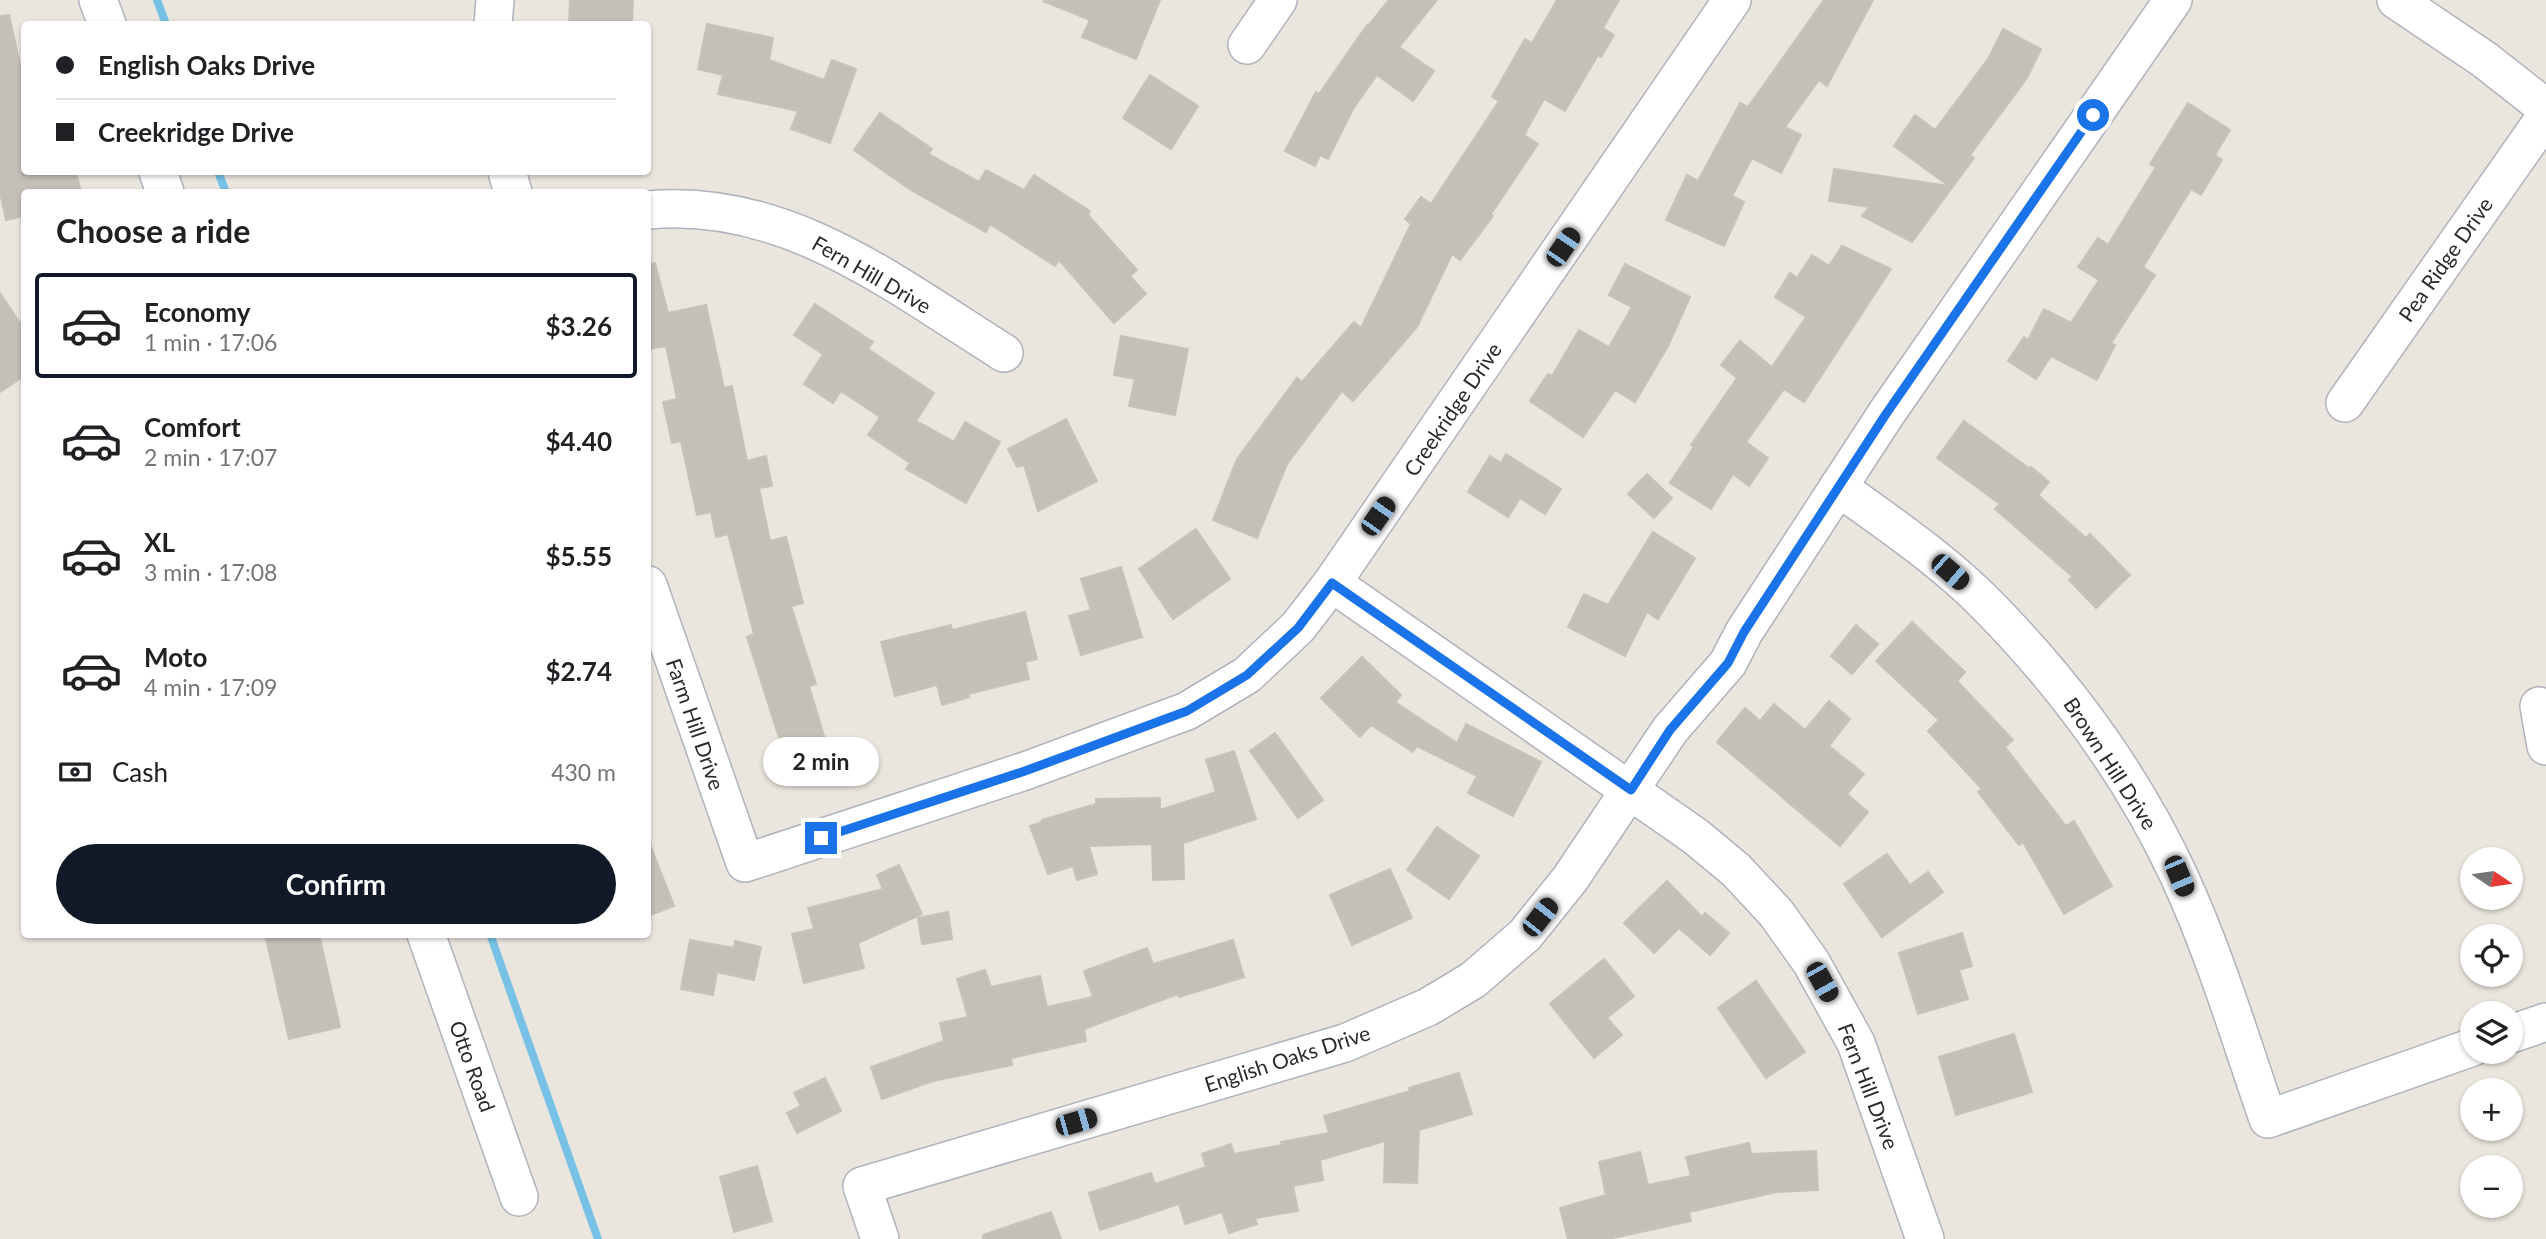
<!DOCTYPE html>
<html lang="en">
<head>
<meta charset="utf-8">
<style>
	body { margin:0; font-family:Lato,sans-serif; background:#f6f6f6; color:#202124; height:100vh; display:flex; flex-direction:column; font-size:26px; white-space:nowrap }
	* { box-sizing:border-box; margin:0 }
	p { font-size:23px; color:#757577 }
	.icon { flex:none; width:38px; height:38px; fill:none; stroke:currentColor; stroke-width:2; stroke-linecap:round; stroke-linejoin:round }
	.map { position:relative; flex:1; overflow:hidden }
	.drawer { position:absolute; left:21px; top:189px; width:630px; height:749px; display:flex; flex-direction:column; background:#fff; border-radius:7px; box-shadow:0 2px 5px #0004 }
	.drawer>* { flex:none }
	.top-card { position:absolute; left:21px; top:21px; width:630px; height:154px; border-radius:7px; box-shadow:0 2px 5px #0004; display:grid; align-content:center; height:154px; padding:0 35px; background:#fff }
	.needle { width:46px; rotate:103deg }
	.controls { position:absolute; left:2460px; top:847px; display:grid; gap:14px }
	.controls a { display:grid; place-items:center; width:63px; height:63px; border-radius:50%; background:#fff; box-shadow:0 2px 5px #0004; font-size:35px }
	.end { position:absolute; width:32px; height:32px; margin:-16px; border:9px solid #1a73e8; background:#fff; box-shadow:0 0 0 4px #fff }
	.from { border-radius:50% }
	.bubble { position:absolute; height:49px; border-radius:24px; background:#fff; box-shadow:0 2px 5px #0004; font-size:23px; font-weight:700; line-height:49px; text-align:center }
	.car { position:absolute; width:21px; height:42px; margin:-21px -10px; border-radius:9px; box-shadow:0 0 5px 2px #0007; background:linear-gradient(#222 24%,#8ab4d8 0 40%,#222 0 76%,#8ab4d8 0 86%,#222 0) }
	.top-card b { display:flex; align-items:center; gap:24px; height:66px; font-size:26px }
	.top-card b+b { border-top:2px solid #e0e0e0 }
	.top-card i { width:18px; height:18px; background:#202124 }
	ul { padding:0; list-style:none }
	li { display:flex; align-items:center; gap:21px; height:105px; margin:0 14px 10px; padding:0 21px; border:4px solid transparent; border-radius:7px }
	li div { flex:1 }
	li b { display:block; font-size:26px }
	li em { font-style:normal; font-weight:700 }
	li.active { border-color:#111827 }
	li>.icon { width:63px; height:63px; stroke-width:1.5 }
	h2 { padding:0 35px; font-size:32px; line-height:84px }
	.pay { display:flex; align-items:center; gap:18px; height:77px; padding:0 35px; font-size:26px }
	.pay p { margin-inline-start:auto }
	.cta { display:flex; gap:14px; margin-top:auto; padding:14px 35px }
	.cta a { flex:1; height:80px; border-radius:42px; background:#111827; color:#fff; font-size:28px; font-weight:700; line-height:80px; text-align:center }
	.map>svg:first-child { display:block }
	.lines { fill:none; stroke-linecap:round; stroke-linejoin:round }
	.stream { stroke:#77c1e6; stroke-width:8 }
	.building { fill:#c4c0b8; stroke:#c6c2b7; stroke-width:2 }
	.minor-casing { stroke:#b0b2bd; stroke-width:40 }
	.minor { stroke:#fff; stroke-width:37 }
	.route { stroke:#1a73e8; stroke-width:9 }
	.labels { text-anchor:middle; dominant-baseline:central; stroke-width:5; stroke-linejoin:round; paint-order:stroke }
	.street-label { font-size:21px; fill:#2a2a2a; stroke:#fff }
</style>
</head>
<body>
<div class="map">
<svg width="2546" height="1239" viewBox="0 0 2546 1239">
	<rect width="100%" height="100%" fill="#ebe6dd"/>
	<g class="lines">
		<!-- stream -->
		<g class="stream">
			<path d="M157,0L166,24"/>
			<path d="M218,172L226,192"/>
			<path d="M490,934L598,1239"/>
		</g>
	</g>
	<!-- building -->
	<g class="building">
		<path d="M570,0H633L632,24H569Z"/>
		<path d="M1160,0L1136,59L1082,37L1090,20L1043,1Z"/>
		<path d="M1389,0H1437L1399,47L1434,71L1413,101L1377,75L1353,109L1328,159L1320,155L1315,166L1285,151L1316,92L1319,94L1367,25L1368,26Z"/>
		<path d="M1557,0H1619L1603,28L1614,35L1601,57L1598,55L1565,111L1544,99L1524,135L1538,144L1491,214L1493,216L1460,260L1452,254L1417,327L1353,401L1342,391L1287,464L1257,538L1213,520L1237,459L1297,378L1302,382L1354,322L1361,328L1411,224L1405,219L1421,197L1431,204L1499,101L1492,97L1525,39L1532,43Z"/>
		<path d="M1824,0H1873L1827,86L1819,80L1785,127L1801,135L1781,173L1752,158L1732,196L1744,202L1724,246L1666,220L1687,175L1698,181L1740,103L1748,107Z"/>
		<path d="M9,15L24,82V172H76L81,192H24V216L6,220L0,192V16Z"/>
		<path d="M707,24L773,38L769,60L824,80L832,60L856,69L830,143L791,129L798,111L718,94L723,75L698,69Z"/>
		<path d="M2003,29L2041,49L2027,78L1970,155L1974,158L1912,242L1862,216L1869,207L1829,201L1834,169L1949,186L1894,146L1915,115L1935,130L1988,59Z"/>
		<path d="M1150,75L1198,106L1171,149L1123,118Z"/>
		<path d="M2188,103L2230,130L2215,155L2222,160L2201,195L2191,189L2143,267L2155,275L2111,343L2115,345L2097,380L2051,356L2036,379L2008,361L2024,337L2028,340L2044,309L2071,323L2099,280L2078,267L2098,238L2108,245L2156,167L2150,164Z"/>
		<path d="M880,113L932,149L928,154L979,182L986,170L1024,190L1034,175L1090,211L1088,215L1137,270L1130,276L1146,294L1114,323L1059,260L1055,266L990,224L986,232L909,189L854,150Z"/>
		<path d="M1842,246L1891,269L1804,402L1784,389L1746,442L1768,458L1749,486L1733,474L1711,509L1670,483L1694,447L1691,445L1737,378L1721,365L1740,341L1772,367L1806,317L1775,297L1790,273L1797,278L1812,255L1829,266Z"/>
		<path d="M655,263L668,313L706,305L724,388L732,386L747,461L766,456L772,486L759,488L770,541L786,537L803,603L791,606L816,684L809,686L830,756L789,769L747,637L754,634L728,534L716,537L711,512L697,515L681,441L672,443L663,402L677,399L666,346L648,349V264Z"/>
		<path d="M1625,264L1690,297L1668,346L1635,402L1615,390L1583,437L1530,401L1548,374L1552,376L1579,330L1609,347L1632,307L1609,295Z"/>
		<path d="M0,293L24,329V376L0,392Z"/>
		<path d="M815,304L873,342L868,349L934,393L916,421L954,442L965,422L1000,442L966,503L906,469L910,463L868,435L880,417L841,391L833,403L804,384L823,354L794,335Z"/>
		<path d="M1121,336L1188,349L1175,415L1129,406L1135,379L1114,375Z"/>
		<path d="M1066,419L1097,481L1038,511L1024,465L1017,467L1008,449Z"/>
		<path d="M1964,421L2030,469L2031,467L2049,482L2038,495L2086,538L2090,534L2130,575L2096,608L2069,580L2073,577L1995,509L2000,504L1937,458Z"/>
		<path d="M1506,454L1561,489L1545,514L1520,498L1508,517L1468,492L1490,456L1501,463Z"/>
		<path d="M1647,474L1672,498L1654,518L1628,494Z"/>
		<path d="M1196,529L1230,579L1173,619L1139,569Z"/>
		<path d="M1653,532L1695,558L1658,619L1647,612L1625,656L1568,627L1584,594L1608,605Z"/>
		<path d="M1121,567L1142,637L1081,655L1069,616L1091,610L1081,579Z"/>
		<path d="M1025,612L1037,659L1025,662L1029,679L968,694L969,697L942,705L937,685L895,696L881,642L951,625L952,630Z"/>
		<path d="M1912,622L1965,672L1957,681L2013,740L2005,747L2066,826L2074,821L2112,886L2064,914L2023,842L2019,845L1978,792L1982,789L1928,731L1939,720L1876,661Z"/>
		<path d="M1856,625L1878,644L1852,674L1831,656Z"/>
		<path d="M1362,657L1401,695L1395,702L1457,743L1466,724L1541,762L1513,816L1468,793L1477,776L1417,746L1413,752L1371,725L1360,737L1321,698Z"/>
		<path d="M1829,701L1850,719L1829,746L1864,774L1847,794L1868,812L1840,846L1717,742L1745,708L1760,721L1774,704L1805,730Z"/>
		<path d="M1275,733L1323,800L1298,818L1250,751Z"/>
		<path d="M1234,751L1256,819L1183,843L1184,879L1153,880L1152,844L1089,846L1097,874L1077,880L1073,866L1048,874L1030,826L1042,822V820L1096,804V799L1160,798V810L1216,792L1206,760Z"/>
		<path d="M1437,827L1479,856L1449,899L1407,870Z"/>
		<path d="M649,842L674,906L648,916V843Z"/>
		<path d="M1887,854L1910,885L1928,872L1943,892L1882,937L1844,884Z"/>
		<path d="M899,865L922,914L858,943L864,968L804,983L792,934L814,929L808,908L883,889L877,875Z"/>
		<path d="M1390,869L1412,918L1352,945L1330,895Z"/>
		<path d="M1667,881L1702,917L1705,913L1729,933L1710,955L1679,928L1654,953L1624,923Z"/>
		<path d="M948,912L952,939L922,944L918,918Z"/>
		<path d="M1962,933L1972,966L1959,970L1968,999L1918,1014L1899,953Z"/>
		<path d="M265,934H319L340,1027L289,1039Z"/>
		<path d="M690,940L734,948L735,941L761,947L754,980L717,972L713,995L681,989Z"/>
		<path d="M1233,940L1244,977L1179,997L1178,994L1084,1029L1086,1041L1011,1058L1012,1065L933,1081L882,1099L871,1067L944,1041L940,1023L968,1017L957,979L985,970L991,987L1040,976L1047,1007L1093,997L1084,971L1147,948L1153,964Z"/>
		<path d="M1604,959L1634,996L1607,1018L1622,1035L1594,1058L1550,1004Z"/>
		<path d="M1756,981L1805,1052L1766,1078L1718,1008Z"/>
		<path d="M2014,1034L2032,1092L1956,1115L1939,1057Z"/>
		<path d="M1459,1073L1472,1114L1419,1130L1417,1183L1384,1182L1385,1141L1320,1160L1323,1180L1293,1186L1298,1211L1255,1218L1257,1224L1229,1233L1222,1212L1185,1224L1179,1204L1100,1230L1089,1193L1151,1173L1155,1184L1206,1167L1202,1154L1231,1144L1234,1154L1282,1145L1281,1142L1329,1133L1324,1116L1410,1091L1409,1088Z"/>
		<path d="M825,1078L841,1111L797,1133L787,1113L801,1106L794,1093Z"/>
		<path d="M1749,1143L1751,1154L1816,1151L1818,1190L1776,1192L1689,1212L1691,1221L1609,1239H1568L1560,1208L1606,1195L1599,1162L1640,1152L1648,1185L1691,1176L1686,1157Z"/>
		<path d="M757,1166L772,1221L734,1232L720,1177Z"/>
		<path d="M1051,1212L1061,1239H983V1235Z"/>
	</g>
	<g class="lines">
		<!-- minor casing -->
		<g class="minor-casing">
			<g id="minor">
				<path d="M98,0L107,24"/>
				<path d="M2396,0L2485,60L2546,108"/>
				<path d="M493,24L495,0"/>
				<path d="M1247,45L1278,0"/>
				<path d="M158,172L165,192"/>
				<path d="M507,172L513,192"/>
				<path d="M648,210C785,197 894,284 1004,353"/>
				<path d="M2345,403L2546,116"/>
				<path d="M1838,487C1889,524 1943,560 1987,605C2065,684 2132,775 2179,876C2215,954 2240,1038 2268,1119L2473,1047"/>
				<path d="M1332,583L1695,836L1736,870L1776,913L1811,962L1856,1043L1925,1239"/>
				<path d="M648,585L745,863L1025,771L1187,711L1247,675L1298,627L1332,583L1732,0"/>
				<path d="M2539,706L2546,746"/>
				<path d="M426,934L519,1197"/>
				<path d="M2511,1034L2546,1022"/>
				<path d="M880,1239L862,1186L1345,1043L1428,1007L1473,980L1525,935L1570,879L1670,730L1728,663L1744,632L1886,414L2173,0"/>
			</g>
		</g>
		<!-- minor -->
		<use href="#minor" class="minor"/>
	</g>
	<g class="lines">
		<!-- route -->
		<path class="route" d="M821,838L1025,771L1187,711L1247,675L1298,628L1332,583L1631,790L1670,730L1728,663L1744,632L1886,414L2093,115"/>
	</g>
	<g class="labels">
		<!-- street labels -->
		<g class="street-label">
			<text transform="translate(2445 259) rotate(-55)">Pea Ridge Drive</text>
			<text transform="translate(872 274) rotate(30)">Fern Hill Drive</text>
			<text transform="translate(1452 409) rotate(-56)">Creekridge Drive</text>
			<text transform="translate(696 724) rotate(71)">Farm Hill Drive</text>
			<text transform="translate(2111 763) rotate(57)">Brown Hill Drive</text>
			<text transform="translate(1287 1058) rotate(-18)">English Oaks Drive</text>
			<text transform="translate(473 1066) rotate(70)">Otto Road</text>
			<text transform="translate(1869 1086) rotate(69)">Fern Hill Drive</text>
		</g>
	</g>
</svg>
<div class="controls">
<a><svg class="needle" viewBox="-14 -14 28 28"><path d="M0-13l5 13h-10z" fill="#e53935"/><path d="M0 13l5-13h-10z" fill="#757577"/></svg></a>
<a><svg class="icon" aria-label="locate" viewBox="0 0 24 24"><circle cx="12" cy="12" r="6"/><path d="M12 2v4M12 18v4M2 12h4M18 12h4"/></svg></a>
<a><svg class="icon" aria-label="layers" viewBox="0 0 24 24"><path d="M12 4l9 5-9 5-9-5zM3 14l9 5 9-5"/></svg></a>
<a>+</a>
<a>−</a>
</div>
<i class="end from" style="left:2093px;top:115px"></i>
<i class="end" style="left:821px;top:838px"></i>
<div class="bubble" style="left:763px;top:737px;width:116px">2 min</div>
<i class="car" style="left:1563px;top:247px;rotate:34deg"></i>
<i class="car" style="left:1378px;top:516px;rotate:35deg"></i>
<i class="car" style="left:1950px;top:572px;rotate:131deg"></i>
<i class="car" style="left:2179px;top:876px;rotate:157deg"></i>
<i class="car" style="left:1540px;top:917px;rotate:38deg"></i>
<i class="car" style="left:1822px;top:982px;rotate:151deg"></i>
<i class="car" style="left:1076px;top:1122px;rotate:74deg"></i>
<div class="top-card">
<b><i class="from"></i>English Oaks Drive</b>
<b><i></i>Creekridge Drive</b>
</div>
<section class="drawer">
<h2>Choose a ride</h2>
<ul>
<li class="active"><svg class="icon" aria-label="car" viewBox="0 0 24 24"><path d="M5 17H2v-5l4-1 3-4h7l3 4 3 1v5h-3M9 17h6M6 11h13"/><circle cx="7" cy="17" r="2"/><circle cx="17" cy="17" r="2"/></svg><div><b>Economy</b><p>1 min · 17:06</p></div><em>$3.26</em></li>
<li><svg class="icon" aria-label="car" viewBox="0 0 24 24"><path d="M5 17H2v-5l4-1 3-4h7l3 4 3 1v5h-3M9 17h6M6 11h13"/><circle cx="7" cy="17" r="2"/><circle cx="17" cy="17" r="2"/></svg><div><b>Comfort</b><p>2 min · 17:07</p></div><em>$4.40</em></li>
<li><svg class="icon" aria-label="car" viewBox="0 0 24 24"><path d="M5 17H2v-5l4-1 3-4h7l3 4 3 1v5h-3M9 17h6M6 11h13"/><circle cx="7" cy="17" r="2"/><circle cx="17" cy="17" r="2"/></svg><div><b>XL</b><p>3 min · 17:08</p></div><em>$5.55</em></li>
<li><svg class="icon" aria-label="car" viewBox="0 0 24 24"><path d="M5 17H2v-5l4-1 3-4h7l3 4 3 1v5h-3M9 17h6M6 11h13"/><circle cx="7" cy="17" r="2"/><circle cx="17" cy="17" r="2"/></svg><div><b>Moto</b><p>4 min · 17:09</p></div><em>$2.74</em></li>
</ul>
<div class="pay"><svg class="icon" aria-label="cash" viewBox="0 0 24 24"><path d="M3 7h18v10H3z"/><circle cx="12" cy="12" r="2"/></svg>Cash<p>430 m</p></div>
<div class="cta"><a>Confirm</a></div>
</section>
</div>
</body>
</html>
